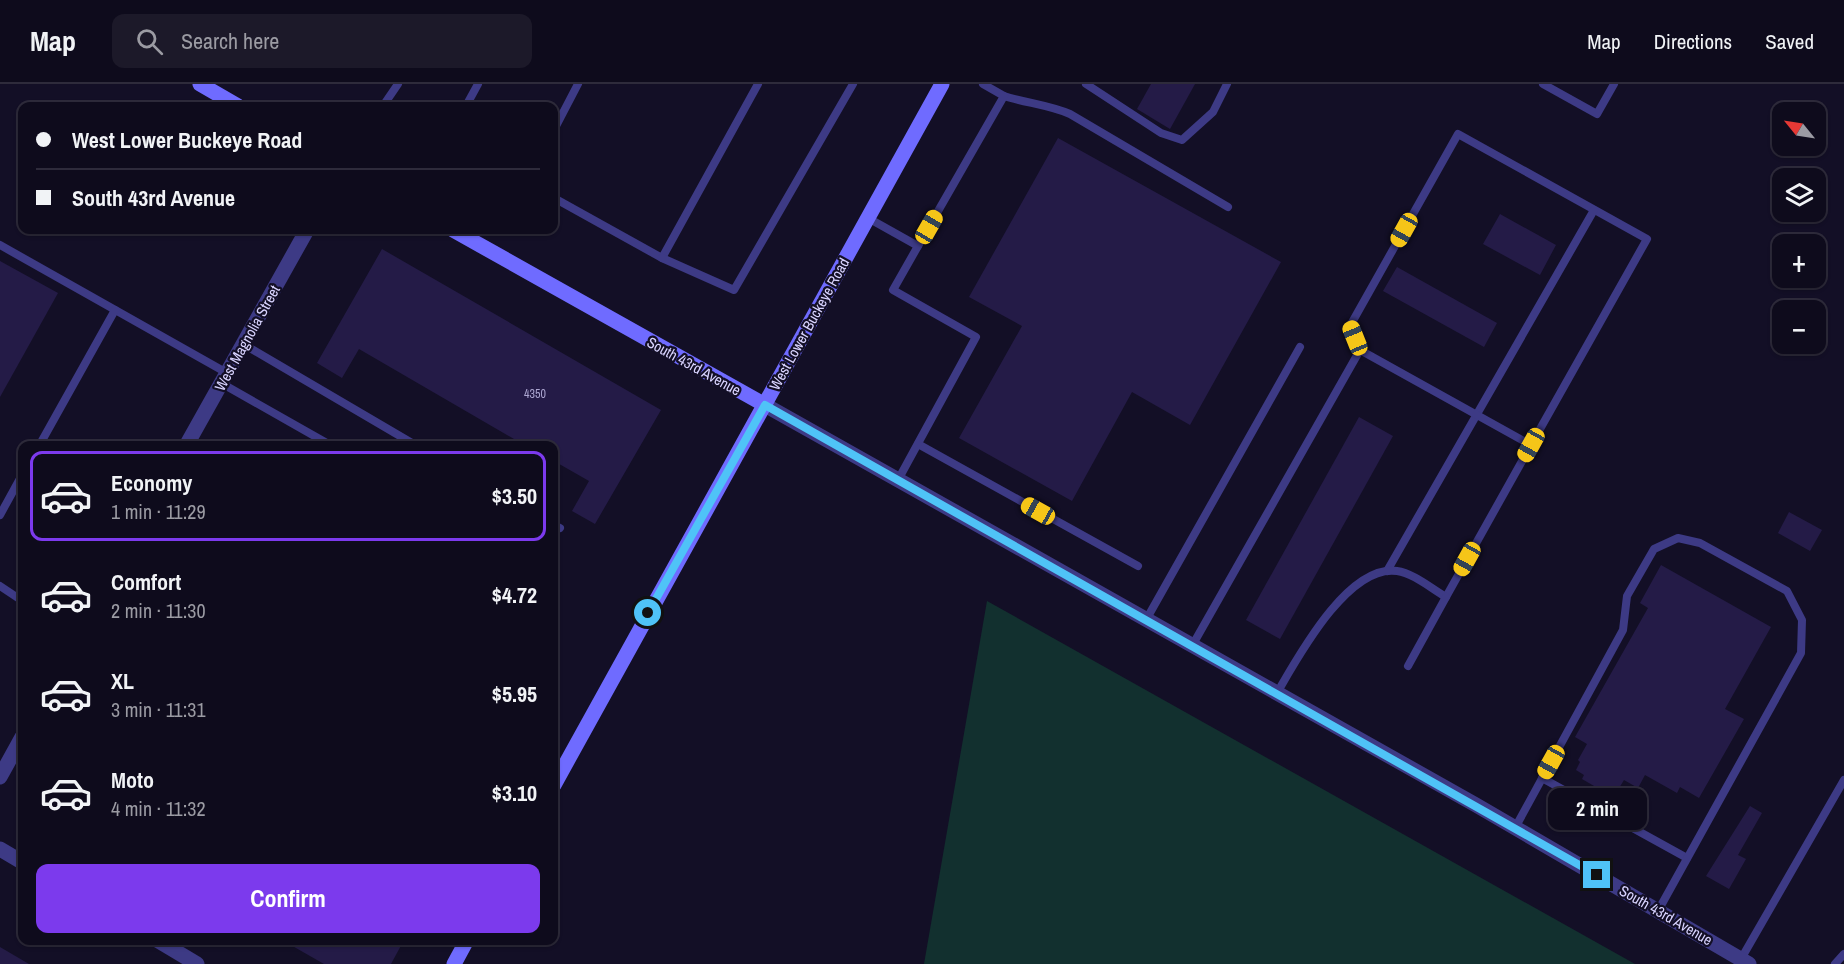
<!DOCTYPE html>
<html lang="en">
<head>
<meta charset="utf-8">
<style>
	body { margin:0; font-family:"Archivo Narrow",sans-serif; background:#1c1929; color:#f1f3f6; height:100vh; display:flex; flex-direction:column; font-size:22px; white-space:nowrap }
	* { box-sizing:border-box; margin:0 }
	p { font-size:20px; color:#9b9ba3 }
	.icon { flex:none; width:33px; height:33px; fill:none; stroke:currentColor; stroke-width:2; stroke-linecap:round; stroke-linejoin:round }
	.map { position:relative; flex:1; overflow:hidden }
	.drawer { position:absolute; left:18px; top:357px; width:540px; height:504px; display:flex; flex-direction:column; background:#0e0b1c; border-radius:12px; box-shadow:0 2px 4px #0004,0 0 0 2px #2e2b3b }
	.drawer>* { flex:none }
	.guide { position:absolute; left:18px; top:18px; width:540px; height:132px; border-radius:12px; box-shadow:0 2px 4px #0004,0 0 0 2px #2e2b3b; display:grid; align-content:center; height:132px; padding:0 18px; background:#0e0b1c }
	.needle { width:39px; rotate:300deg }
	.fabs { position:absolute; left:1772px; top:18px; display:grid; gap:12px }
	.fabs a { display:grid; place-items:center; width:54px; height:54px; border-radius:12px; background:#0e0b1c; box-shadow:0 2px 4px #0004,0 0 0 2px #2e2b3b; font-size:30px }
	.end { position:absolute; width:27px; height:27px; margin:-14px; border:8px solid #4fc3f7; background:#111; box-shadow:0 0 0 3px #111 }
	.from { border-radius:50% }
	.bubble { position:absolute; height:42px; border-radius:12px; background:#0e0b1c; box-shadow:0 2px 4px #0004,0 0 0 2px #2e2b3b; font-size:20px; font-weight:800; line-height:42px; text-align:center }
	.car { position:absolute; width:18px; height:36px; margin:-18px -9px; border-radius:8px; box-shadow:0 0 4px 2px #0007; background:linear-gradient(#f5c518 24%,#345 0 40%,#f5c518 0 76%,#345 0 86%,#f5c518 0) }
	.guide b { display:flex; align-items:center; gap:21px; height:57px; font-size:22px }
	.guide b+b { border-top:2px solid #2e2b3b }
	.guide i { width:15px; height:15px; background:#f1f3f6 }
	ul { padding:10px 0 0; list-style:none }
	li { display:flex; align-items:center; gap:18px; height:90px; margin:0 12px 9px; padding:0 6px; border:3px solid transparent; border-radius:12px }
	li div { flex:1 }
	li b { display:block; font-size:22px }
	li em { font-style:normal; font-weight:800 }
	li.current { border-color:#7c3aed }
	li>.icon { width:54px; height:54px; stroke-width:1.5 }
	.primary-button { display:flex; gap:12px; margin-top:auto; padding:12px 18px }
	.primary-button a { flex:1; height:69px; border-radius:12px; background:#7c3aed; color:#fff; font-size:24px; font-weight:800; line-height:69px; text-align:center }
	header { display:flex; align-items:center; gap:36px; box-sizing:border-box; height:84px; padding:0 30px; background:#0e0b1c; border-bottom:2px solid #2e2b3b }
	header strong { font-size:28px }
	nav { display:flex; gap:33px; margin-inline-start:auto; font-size:21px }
	.search { width:420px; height:54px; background:#1c1929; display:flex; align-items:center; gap:15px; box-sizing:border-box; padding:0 21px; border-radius:12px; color:#9b9ba3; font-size:22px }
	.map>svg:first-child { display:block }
	.green { fill:#12302f }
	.building { fill:#241b47 }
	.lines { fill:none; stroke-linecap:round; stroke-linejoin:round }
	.lane { stroke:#3d3a85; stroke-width:8 }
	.street { stroke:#3d3a85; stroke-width:15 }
	.secondary { stroke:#6f6bff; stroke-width:15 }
	.route { stroke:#4fc3f7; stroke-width:8 }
	.labels { text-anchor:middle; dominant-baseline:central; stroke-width:4.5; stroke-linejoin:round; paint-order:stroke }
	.number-label { font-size:12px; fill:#aca6d1 }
	.street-label { font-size:15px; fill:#d9d4ff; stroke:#130f26 }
</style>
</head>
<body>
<header>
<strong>Map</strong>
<div class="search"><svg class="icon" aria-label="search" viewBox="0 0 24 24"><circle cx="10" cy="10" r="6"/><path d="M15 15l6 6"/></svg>Search here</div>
<nav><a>Map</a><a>Directions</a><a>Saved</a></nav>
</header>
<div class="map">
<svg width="1844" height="880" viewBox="0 0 1844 880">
	<rect width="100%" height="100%" fill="#130f26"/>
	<!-- green -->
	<path class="green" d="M987,517L1635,880H924Z"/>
	<!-- building -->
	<g class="building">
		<path d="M1151,0H1195L1170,45L1137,25Z"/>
		<path d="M1058,54L1281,178L1190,341L1132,308L1072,417L959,354L1022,242L969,213Z"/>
		<path d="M1500,130L1556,161L1540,191L1483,160Z"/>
		<path d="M382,165L661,326L595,440L572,427L589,397L554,377V362H526L359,265L342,294L317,279Z"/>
		<path d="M0,177L58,209L0,313Z"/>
		<path d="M1397,183L1497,239L1484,263L1383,207Z"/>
		<path d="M1359,333L1393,352L1280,555L1246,536Z"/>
		<path d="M1789,428L1822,446L1810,467L1778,449Z"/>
		<path d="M1661,481L1771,543L1725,625L1744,635L1699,714L1680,703L1677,709L1645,691L1638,704L1624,696L1616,709L1603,702L1601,706L1582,695L1584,691L1576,686L1580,678L1578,676L1587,660L1575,653L1648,524L1640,519Z"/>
		<path d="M1750,722L1762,729L1738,771L1746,775L1729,805L1706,792Z"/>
		<path d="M282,856H404L391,880H324Z"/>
		<path d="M0,863L29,880H0Z"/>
	</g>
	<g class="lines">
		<!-- lane -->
		<g class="lane">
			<path d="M1086,0L1161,49L1182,56L1213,28L1227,0"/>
			<path d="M1543,0L1597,30L1614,0"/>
			<path d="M1004,12C1026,19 1049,21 1070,30L1228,123"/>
			<path d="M383,22L398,0"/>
			<path d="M466,22L478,0"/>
			<path d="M554,46L578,0"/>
			<path d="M554,114L662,174L758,0"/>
			<path d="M868,134L918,162L1004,12L983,0"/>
			<path d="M0,161L227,289"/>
			<path d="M662,174L734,206L853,0"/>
			<path d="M243,260L417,362"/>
			<path d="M1360,266L1350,242L1458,50L1647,155L1531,361"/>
			<path d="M221,299L332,362"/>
			<path d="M918,360L1138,482"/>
			<path d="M39,362L115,226"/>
			<path d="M898,396L976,253L893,206L918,162"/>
			<path d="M0,431L22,391"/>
			<path d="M554,441L560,444"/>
			<path d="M1387,487L1594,126"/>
			<path d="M0,502L21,516"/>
			<path d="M1146,536L1300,263"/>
			<path d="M1192,562L1360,266L1531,361L1446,513C1432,505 1413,489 1397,487C1348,480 1298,573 1277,609"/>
			<path d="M1408,582L1446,513"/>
			<path d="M1542,694L1687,774"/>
			<path d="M1515,744L1623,546L1627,512L1654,465L1678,454L1700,459L1787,507L1802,536L1801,569L1658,827"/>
			<path d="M1741,875L1844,696"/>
			<path d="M1835,880L1844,870"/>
		</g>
		<!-- street -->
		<g class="street">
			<path d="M765,321L1476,721L1749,880"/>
			<path d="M186,362L307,146"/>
			<path d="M0,693L22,653"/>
			<path d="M0,765L22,778"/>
			<path d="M157,856L197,880"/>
		</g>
		<!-- secondary -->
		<g class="secondary">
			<path d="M200,0L238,22"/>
			<path d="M453,146L765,321"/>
			<path d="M554,701L942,0"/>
			<path d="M454,880L467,856"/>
		</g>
	</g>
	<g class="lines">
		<!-- route -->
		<path class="route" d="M648,529L765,321L1597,791"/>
	</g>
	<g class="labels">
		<!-- number labels -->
		<g class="number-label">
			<text x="535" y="310">4350</text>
		</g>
		<!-- street labels -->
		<g class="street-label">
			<text transform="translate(809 240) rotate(-61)">West Lower Buckeye Road</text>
			<text transform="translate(247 254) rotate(-61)">West Magnolia Street</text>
			<text transform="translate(694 282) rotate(29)">South 43rd Avenue</text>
			<text transform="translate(1666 831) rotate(30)">South 43rd Avenue</text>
		</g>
	</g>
</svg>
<div class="fabs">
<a><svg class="needle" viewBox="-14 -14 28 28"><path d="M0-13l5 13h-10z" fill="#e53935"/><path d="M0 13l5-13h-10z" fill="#9b9ba3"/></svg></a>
<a><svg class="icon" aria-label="layers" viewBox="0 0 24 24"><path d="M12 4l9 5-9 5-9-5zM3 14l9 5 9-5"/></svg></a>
<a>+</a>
<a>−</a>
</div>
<i class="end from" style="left:648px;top:529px"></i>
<i class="end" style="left:1597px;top:791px"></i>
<div class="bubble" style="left:1548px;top:704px;width:99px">2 min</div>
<i class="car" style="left:929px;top:143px;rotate:30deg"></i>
<i class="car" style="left:1404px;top:146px;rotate:209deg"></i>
<i class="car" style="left:1355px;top:254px;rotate:338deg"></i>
<i class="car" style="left:1531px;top:361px;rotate:209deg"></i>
<i class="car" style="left:1038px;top:427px;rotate:299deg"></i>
<i class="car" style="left:1467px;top:475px;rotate:209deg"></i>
<i class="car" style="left:1551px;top:678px;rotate:209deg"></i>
<div class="guide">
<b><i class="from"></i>West Lower Buckeye Road</b>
<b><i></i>South 43rd Avenue</b>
</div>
<section class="drawer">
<ul>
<li class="current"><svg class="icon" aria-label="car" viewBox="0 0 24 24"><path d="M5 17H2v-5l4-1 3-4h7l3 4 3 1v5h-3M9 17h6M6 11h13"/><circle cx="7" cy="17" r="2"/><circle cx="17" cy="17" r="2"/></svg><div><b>Economy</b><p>1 min · 11:29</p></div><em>$3.50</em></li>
<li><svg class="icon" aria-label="car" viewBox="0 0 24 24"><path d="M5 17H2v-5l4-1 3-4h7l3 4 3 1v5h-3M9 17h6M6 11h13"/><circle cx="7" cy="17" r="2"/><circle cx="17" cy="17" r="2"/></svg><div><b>Comfort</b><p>2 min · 11:30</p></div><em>$4.72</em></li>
<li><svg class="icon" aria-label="car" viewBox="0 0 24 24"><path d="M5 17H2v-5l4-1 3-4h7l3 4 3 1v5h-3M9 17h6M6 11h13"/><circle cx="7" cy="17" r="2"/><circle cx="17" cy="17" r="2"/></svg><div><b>XL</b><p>3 min · 11:31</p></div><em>$5.95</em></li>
<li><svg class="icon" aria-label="car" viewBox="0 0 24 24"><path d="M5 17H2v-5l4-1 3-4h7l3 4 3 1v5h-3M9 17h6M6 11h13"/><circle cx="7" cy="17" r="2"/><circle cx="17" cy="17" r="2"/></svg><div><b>Moto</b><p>4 min · 11:32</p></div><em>$3.10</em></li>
</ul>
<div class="primary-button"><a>Confirm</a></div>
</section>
</div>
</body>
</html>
